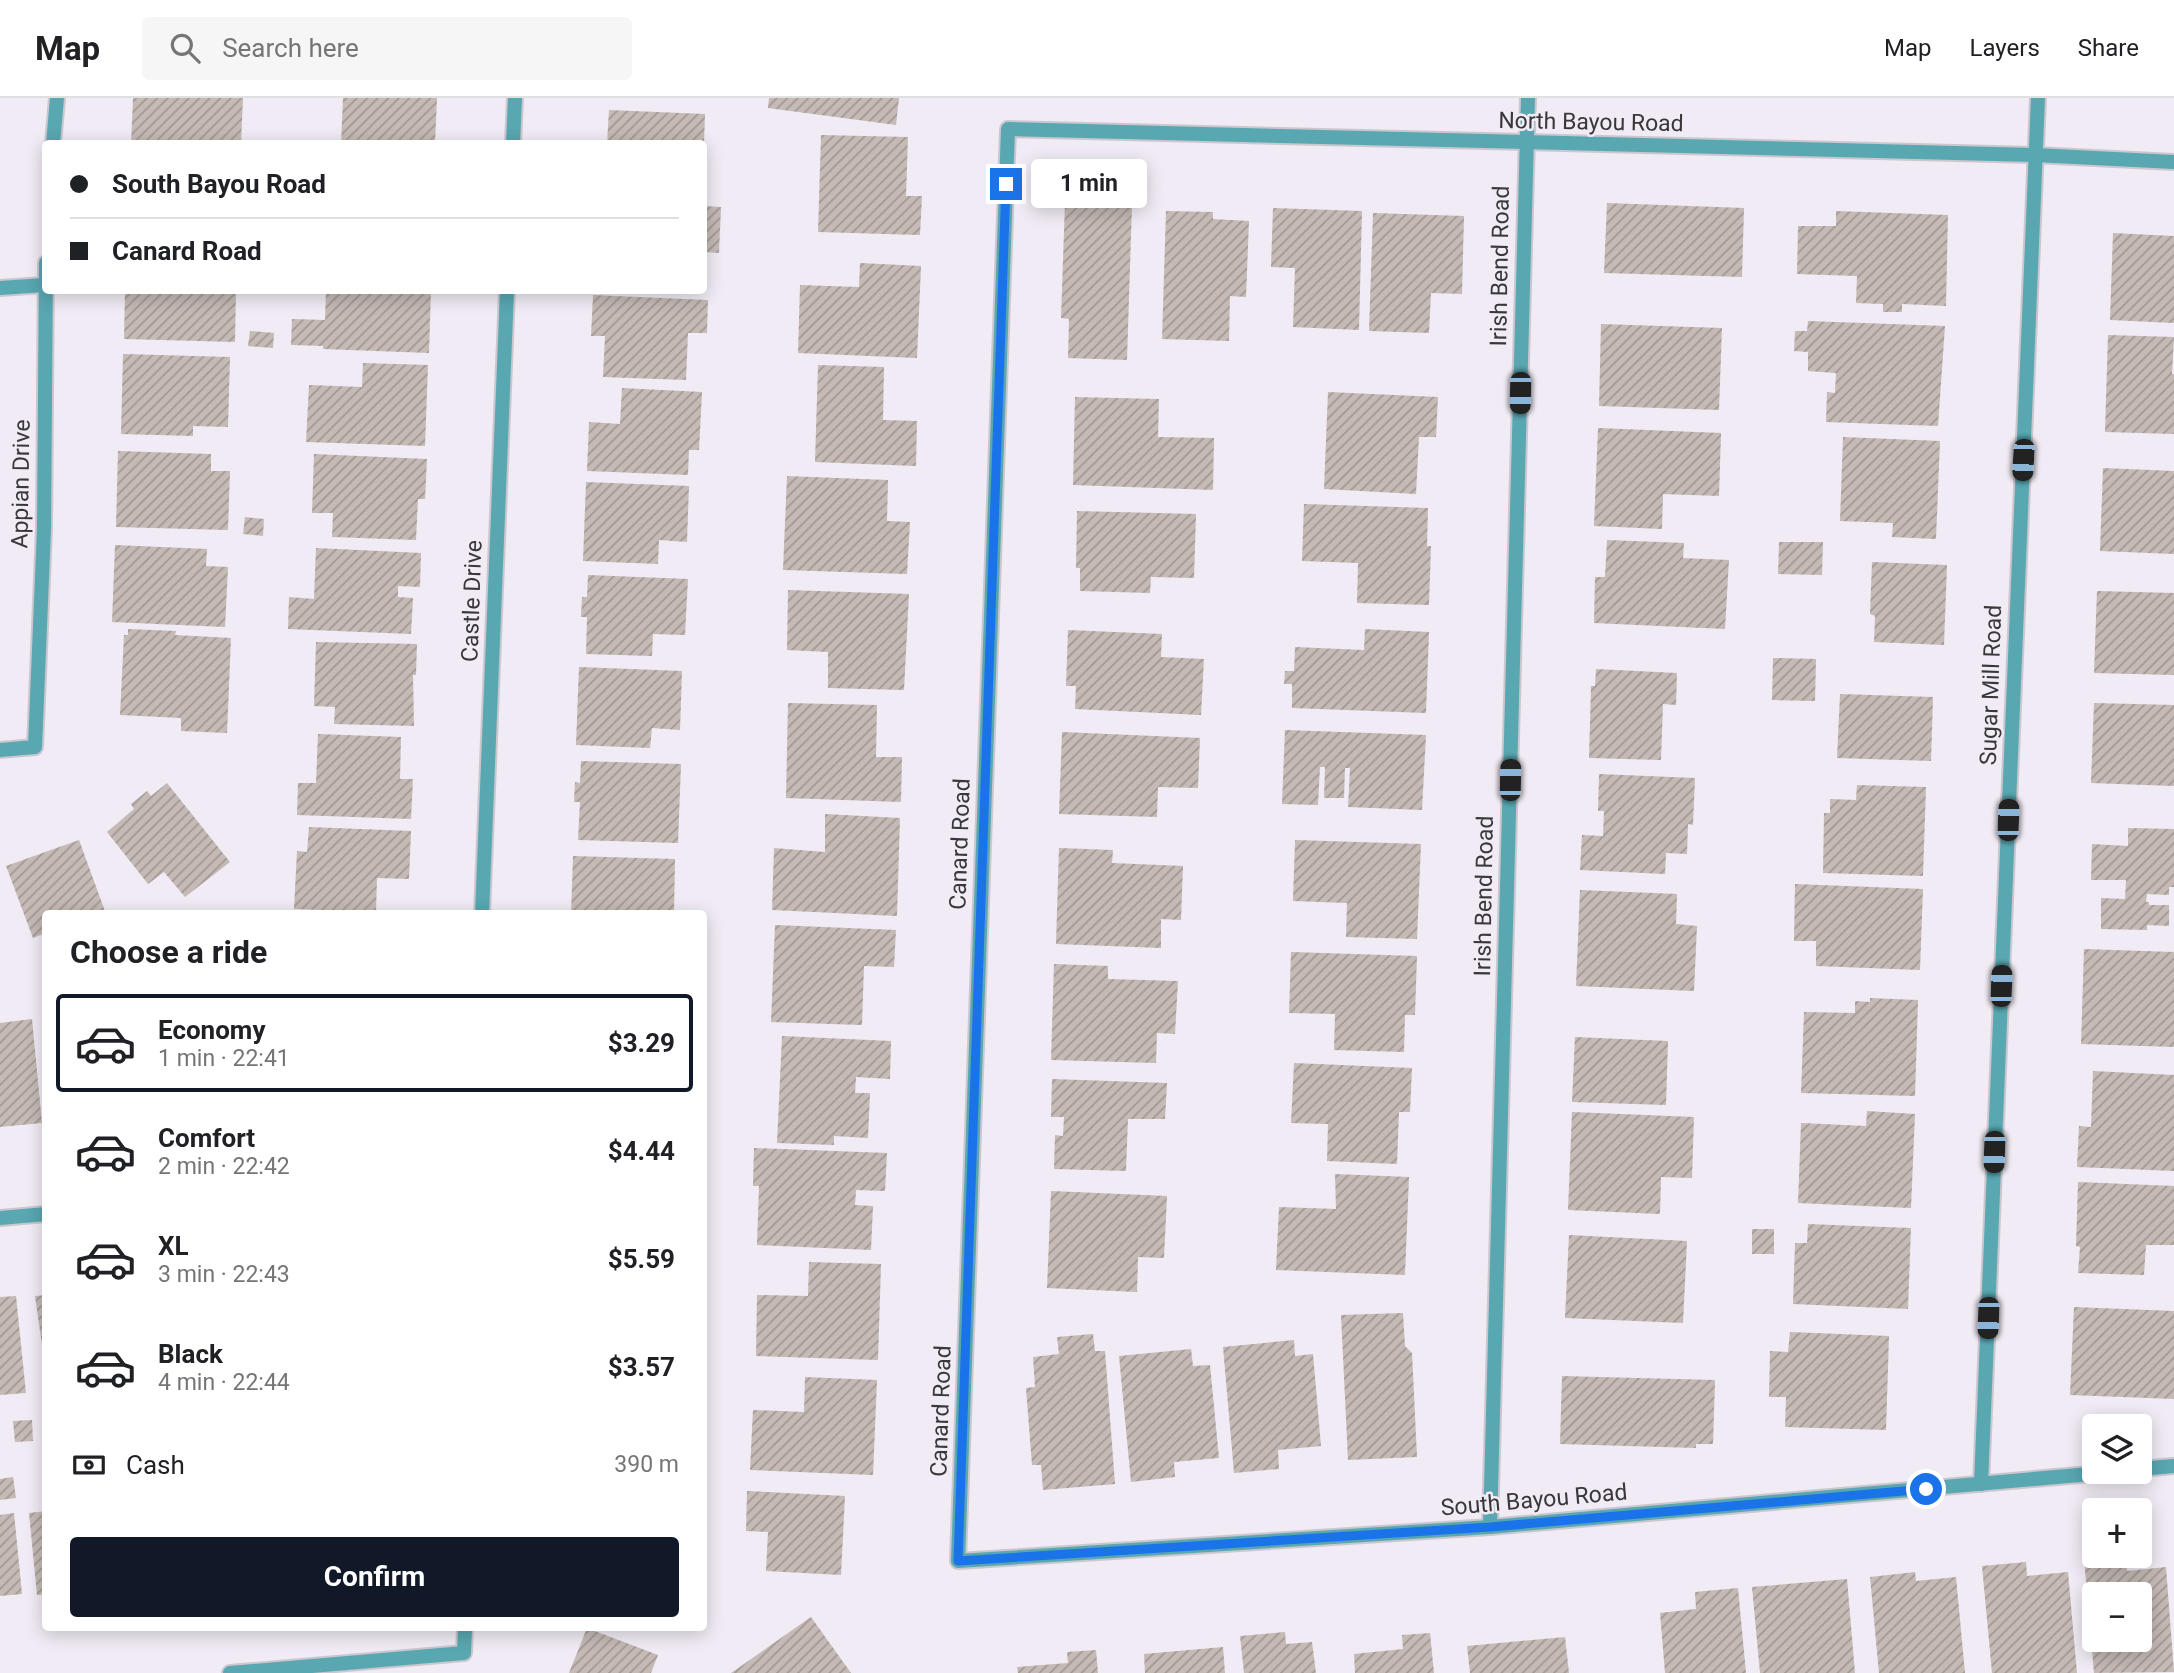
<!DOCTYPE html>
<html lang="en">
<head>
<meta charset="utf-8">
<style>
	body { margin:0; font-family:Roboto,sans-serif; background:#f6f6f6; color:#202124; height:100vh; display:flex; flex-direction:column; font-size:26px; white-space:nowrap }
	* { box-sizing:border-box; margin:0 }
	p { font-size:23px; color:#757577 }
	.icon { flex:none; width:38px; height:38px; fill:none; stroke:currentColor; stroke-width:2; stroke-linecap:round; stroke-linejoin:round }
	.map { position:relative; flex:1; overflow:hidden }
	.side { position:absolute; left:42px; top:812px; width:665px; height:721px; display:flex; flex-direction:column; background:#fff; border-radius:7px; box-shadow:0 4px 18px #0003 }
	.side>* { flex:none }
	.banner { position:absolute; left:42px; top:42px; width:665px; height:154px; border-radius:7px; box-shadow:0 4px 18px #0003; display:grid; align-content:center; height:154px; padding:0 28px; background:#fff }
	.fabs { position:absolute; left:2082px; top:1316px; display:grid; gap:14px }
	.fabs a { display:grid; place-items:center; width:70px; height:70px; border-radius:7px; background:#fff; box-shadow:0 4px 18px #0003; font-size:35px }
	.end { position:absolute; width:32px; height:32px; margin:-16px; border:9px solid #1a73e8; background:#fff; box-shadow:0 0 0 4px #fff }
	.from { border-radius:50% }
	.bubble { position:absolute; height:49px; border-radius:7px; background:#fff; box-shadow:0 4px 18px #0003; font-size:23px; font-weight:700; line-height:49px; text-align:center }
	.car { position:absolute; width:21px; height:42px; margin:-21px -10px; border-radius:9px; box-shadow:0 0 5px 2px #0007; background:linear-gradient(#222 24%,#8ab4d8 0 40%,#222 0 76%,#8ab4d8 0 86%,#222 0) }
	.banner b { display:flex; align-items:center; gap:24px; height:66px; font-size:26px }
	.banner b+b { border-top:2px solid #e0e0e0 }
	.banner i { width:18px; height:18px; background:#202124 }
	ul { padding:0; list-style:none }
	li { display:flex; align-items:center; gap:21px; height:98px; margin:0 14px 10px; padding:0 14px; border:4px solid transparent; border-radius:7px }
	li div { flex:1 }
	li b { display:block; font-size:26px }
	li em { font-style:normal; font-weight:700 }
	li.on { border-color:#111827 }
	li>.icon { width:63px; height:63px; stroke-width:1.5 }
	h2 { padding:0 28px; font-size:32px; line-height:84px }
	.pay { display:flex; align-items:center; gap:18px; height:77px; padding:0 28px; font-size:26px }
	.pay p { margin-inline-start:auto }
	.primary-button { display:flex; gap:14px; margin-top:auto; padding:14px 28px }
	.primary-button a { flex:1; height:80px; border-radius:7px; background:#111827; color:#fff; font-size:28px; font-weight:700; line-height:80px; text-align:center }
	header { display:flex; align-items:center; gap:42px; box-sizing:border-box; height:98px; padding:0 35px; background:#fff; border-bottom:2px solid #e0e0e0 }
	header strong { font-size:33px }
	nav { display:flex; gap:38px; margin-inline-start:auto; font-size:24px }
	.search { width:490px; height:63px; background:#f6f6f6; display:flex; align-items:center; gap:18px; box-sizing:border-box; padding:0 24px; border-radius:7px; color:#757577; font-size:26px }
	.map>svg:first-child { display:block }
	.building { fill:url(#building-hatch); fill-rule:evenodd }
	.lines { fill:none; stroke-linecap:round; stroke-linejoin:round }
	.street-casing { stroke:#cbc7cf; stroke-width:18 }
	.street { stroke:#58a7b1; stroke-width:14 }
	.route { stroke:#1a73e8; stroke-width:9 }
	.labels { text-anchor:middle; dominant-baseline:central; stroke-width:5; stroke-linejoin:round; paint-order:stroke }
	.street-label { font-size:23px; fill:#39373a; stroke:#f0ebf4 }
</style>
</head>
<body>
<header>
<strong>Map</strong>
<div class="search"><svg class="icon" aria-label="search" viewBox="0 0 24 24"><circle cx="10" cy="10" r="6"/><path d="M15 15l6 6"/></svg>Search here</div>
<nav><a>Map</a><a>Layers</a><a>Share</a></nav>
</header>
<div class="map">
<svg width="2174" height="1575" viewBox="0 0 2174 1575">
	<defs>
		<pattern id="building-hatch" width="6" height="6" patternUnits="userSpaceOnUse" patternTransform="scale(1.75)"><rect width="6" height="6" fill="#c5bab5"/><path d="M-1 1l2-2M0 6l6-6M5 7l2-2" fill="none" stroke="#a19894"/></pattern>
	</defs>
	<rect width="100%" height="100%" fill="#f0ebf4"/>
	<!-- building -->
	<g class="building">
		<path d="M133,0H243L241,46H131Z"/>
		<path d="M343,0H437L435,46H341Z"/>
		<path d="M769,0H899L896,27L768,10Z"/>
		<path d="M609,12L705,16L704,46H607Z"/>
		<path d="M821,37L908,39L906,98H922L920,137L818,134Z"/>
		<path d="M1065,105L1132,107L1127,262L1068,260L1069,221L1061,220Z"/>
		<path d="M1607,105L1744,110L1742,179L1604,175Z"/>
		<path d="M704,108L721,109L719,155L704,154Z"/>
		<path d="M1273,110L1362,113L1359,232L1293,229L1295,170L1271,169Z"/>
		<path d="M1166,113L1213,114V121L1249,123L1246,199L1230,198L1229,243L1162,241Z"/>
		<path d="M1836,113L1948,117L1946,208L1902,206V214H1883V206L1856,205L1857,178L1797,176L1798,128H1836Z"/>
		<path d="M1373,115L1464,118L1462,196L1431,195L1429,235L1369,233Z"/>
		<path d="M2113,135L2174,138V225L2110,222Z"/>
		<path d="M860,165L921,168L917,260L798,255L800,187L859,189Z"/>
		<path d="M125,192H236L235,244L124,241Z"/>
		<path d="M326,192H431L429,255L323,251V248L291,247L292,221L325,222Z"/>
		<path d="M593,197L708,202L707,235H688L686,282L603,279L605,238H591Z"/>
		<path d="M1808,223L1945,228L1938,328L1826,324L1827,294L1835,295L1836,275L1808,273V254L1794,253L1795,233H1807Z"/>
		<path d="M1601,226L1722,230L1719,312L1599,308Z"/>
		<path d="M250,233L274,235L273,250L248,248Z"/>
		<path d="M2108,237L2174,239L2172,276H2174V336L2105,334Z"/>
		<path d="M123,256L230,259L228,329L193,328V338L121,336Z"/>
		<path d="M363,265L428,267L425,348L306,344L309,287L362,289Z"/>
		<path d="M818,267L884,269L883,322L917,323L916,368L815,364Z"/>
		<path d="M622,290L702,294L699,352H689L688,377L587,373L589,324L620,326Z"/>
		<path d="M1328,294L1438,299L1436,339H1419L1416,396L1324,391Z"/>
		<path d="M1075,299L1159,301L1158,339L1214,340L1213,392L1073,387Z"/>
		<path d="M1598,330L1721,335L1719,398L1663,396L1662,431L1594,428Z"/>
		<path d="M1843,339L1940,343L1936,441L1892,439L1893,425L1840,423Z"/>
		<path d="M118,353L211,356V373H230L228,432L116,429Z"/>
		<path d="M314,356L427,361L425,401H418L416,442L332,439L333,415H312Z"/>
		<path d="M2103,370L2174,373V456L2100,453Z"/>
		<path d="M787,378L888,382L887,423L910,424L907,476L783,472Z"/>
		<path d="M586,384L689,388L687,444L659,442L658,466L583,463Z"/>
		<path d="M1304,406L1428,410L1427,448H1431L1429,507L1357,505L1358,465L1302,463Z"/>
		<path d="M1077,413L1196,416L1194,480L1151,479L1150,495L1080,493V470H1076Z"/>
		<path d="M245,419L264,421L263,438L243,436Z"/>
		<path d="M1607,442L1684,445L1683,460L1729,462L1725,531L1594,525L1595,479H1605Z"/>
		<path d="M1779,444H1823L1822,477L1778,476Z"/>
		<path d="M115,447L207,451L206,468L228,469L225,529L112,524Z"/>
		<path d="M316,450L421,455L420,489L398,488V499L413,500L411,536L288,531L289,499L314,501Z"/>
		<path d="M1872,464L1947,467L1944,547L1874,544L1875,518L1870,516Z"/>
		<path d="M588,477L688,481L685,537L653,536L652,558L586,556L587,519H581L582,499H587Z"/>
		<path d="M788,492L909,496L904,592L828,590V554L787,552Z"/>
		<path d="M2097,493L2174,495V577L2094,575Z"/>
		<path d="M128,531L176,533L175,537L231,540L227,635L181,633V620L120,617L124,537H128Z"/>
		<path d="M1365,531L1429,534L1426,615L1292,610V586H1284L1285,573H1294L1295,549L1364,552Z"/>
		<path d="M1068,532L1162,536L1161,559L1204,561L1201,617L1075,611L1076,588H1066Z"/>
		<path d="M316,544L417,546L416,577H413L414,628L334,626L335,609L314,608Z"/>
		<path d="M1773,560L1816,561L1815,603L1772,602Z"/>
		<path d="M579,569L682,573L680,632L652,630L650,650L576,647Z"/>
		<path d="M1596,571L1677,575L1676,607L1663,606L1661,662L1589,660L1591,588H1595Z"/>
		<path d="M1840,596L1933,599L1931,663L1837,660Z"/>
		<path d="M788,605L877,607L876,659H902L901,704L786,700Z"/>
		<path d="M2094,605L2174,607V688L2091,685Z"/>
		<path d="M1285,632L1426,637L1422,712L1348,709L1350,670H1345L1344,700H1324L1325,669H1320L1318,707L1282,706Z"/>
		<path d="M1062,634L1200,640L1198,690L1158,689L1157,719L1059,716Z"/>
		<path d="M318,636L401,639L400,681H413L411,721L297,717L298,685H316Z"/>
		<path d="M581,663L681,666L678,745L578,742L580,704H574L575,684L580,685Z"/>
		<path d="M1599,676L1695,680L1693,727L1688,726L1687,756L1666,755L1665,776L1580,772L1582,737L1603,738L1604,713H1598Z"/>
		<path d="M167,685L230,764L185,799L164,774L148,786L107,734L134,711L131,706L147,693L151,698Z"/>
		<path d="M1857,687L1926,689L1923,778L1823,775L1824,715H1830V701L1856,702Z"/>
		<path d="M825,716L900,720L897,818L772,812L774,750L825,754Z"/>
		<path d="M309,729L411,733L409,781L377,780L376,814L294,811L297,753L307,754Z"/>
		<path d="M2128,730L2174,731V789H2169V797L2147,796L2146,804H2149V807H2169V828L2147,827V832L2101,831V800L2125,801L2126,782H2091L2092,746L2128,748Z"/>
		<path d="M79,742L106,816H46V835L33,840L6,768Z"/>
		<path d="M1295,742L1421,746L1417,841L1346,839L1347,805L1293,803Z"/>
		<path d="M1059,750L1113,752L1112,765L1183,768L1181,822L1161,821V850L1056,846Z"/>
		<path d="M573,758L675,761L674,816H571Z"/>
		<path d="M1795,786L1923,791L1920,872L1816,868V843H1794Z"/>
		<path d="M1580,792L1677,796L1676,826L1697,828L1694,893L1576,888Z"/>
		<path d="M775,827L896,832L894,869L864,868L862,927L771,924Z"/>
		<path d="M2084,851L2174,854V949L2081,946Z"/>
		<path d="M1291,854L1417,858L1415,917H1405L1404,954L1334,952L1335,916L1289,915Z"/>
		<path d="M1054,866L1108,868V881L1178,883L1175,936L1157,935L1156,965L1051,962Z"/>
		<path d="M1870,900L1918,902L1915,998L1801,995L1804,914L1855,915V903L1870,904Z"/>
		<path d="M32,921L42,1025L0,1029V925Z"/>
		<path d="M782,938L891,943L890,981L856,979L855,995H870L868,1040L834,1038V1047L777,1045Z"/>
		<path d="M1575,939L1668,943L1666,1007L1572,1004Z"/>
		<path d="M1294,965L1412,970L1410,1014H1399L1397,1066L1327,1063L1328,1026L1291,1025Z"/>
		<path d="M2093,973L2174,977V1073L2077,1069L2079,1028L2091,1029Z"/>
		<path d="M1052,981L1167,985L1165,1021H1128L1126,1073L1054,1071L1055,1037L1063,1038L1064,1019H1051Z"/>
		<path d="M1867,1013L1915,1016L1911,1110L1798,1105L1801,1025L1866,1028Z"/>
		<path d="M1572,1014L1694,1019L1692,1080L1661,1079L1660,1116L1568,1112Z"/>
		<path d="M754,1050L887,1055L885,1093L856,1092L855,1107L873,1108L871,1152L757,1147L759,1088H753Z"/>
		<path d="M1335,1076L1409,1079L1405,1177L1276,1172L1279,1109L1336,1111Z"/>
		<path d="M2078,1084L2174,1088V1147H2146L2144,1177L2078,1175L2080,1149L2076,1148Z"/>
		<path d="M1051,1093L1167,1098L1164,1160L1138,1159L1137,1194L1047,1190Z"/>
		<path d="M1808,1126L1911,1130L1908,1211L1793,1206L1795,1145H1807Z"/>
		<rect x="1752" y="1131" width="22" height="25"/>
		<path d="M1569,1137L1687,1143L1683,1225L1565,1220Z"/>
		<path d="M809,1164L881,1166L878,1262L756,1258L757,1197L808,1198Z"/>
		<path d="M46,1197V1261H44L35,1198Z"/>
		<path d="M16,1198L26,1295L0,1297V1199Z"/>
		<path d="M2074,1209L2174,1213V1301L2070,1297Z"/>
		<path d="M1403,1215L1405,1248L1412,1255L1417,1359L1348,1362L1341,1217Z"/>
		<path d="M1790,1234L1889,1238L1886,1332L1785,1329L1786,1299H1769L1770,1253L1788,1254Z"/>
		<path d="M1093,1236L1095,1253H1105L1115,1386L1043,1392L1041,1367H1032L1026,1290L1035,1289L1033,1259L1059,1256L1057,1239Z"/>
		<path d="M1294,1242L1295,1258L1313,1256L1321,1348L1278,1352L1279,1371L1234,1375L1223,1249Z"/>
		<path d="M1191,1251L1193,1268L1210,1267L1219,1360L1174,1364L1175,1379L1131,1384L1119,1258Z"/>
		<path d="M1562,1278L1715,1282L1713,1346H1696V1350L1560,1346Z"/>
		<path d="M805,1279L877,1282L873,1377L750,1372L753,1312L804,1314Z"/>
		<path d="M32,1322L33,1343L15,1344L13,1323Z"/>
		<path d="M13,1379L16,1400L0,1402V1381Z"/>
		<path d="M747,1393L845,1398L841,1477L766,1473L768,1434L746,1433Z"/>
		<path d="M46,1413V1496L37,1497L29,1415Z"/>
		<path d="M14,1415L22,1496L0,1498V1417Z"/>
		<path d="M2103,1458H2126L2127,1473L2166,1469L2174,1574L2094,1575L2084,1460ZM2095,1496H2140V1542H2095Z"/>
		<path d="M2026,1464L2027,1478L2068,1474L2077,1575H1992L1982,1468Z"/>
		<path d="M1915,1474L1916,1483L1956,1479L1965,1575H1879L1870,1479Z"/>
		<path d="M1847,1481L1855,1575H1760L1752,1489Z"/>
		<path d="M1738,1490L1746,1575H1665L1660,1515L1696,1511L1695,1494Z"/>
		<path d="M811,1519L851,1575H731Z"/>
		<path d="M587,1530L658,1557L651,1575H569Z"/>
		<path d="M1285,1534L1286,1546L1312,1544L1316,1575H1244L1240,1538Z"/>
		<path d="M1430,1535L1434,1575H1355L1354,1556L1403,1551L1402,1537Z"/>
		<path d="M1565,1539L1569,1575H1470L1467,1548Z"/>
		<path d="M1223,1549L1225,1575H1145L1144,1556Z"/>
		<path d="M1096,1552L1098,1575H1018L1017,1569L1068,1565L1067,1554Z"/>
	</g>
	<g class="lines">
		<!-- street casing -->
		<g class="street-casing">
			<g id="street">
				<path d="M53,46L57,0"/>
				<path d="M513,46L515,0"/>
				<path d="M0,190L44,187"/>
				<path d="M0,652L35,649L44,431L46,165"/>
				<path d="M482,816L507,192"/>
				<path d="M0,1120L46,1116"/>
				<path d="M2140,1371L2174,1368"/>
				<path d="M2113,1374L1490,1429L958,1463L1008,31L2035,57L2174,64"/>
				<path d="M1981,1386L2038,0"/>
				<path d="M1490,1429L1528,0"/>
				<path d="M230,1575L464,1555L465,1530"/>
			</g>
		</g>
		<!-- street -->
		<use href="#street" class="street"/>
	</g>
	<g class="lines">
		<!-- route -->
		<path class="route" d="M1006,86L958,1463L1490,1429L1926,1391"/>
	</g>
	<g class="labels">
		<!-- street labels -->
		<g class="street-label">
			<text transform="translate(1591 24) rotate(1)">North Bayou Road</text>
			<text transform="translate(1500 168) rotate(-89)">Irish Bend Road</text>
			<text transform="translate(21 386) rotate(-89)">Appian Drive</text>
			<text transform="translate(472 503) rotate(-88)">Castle Drive</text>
			<text transform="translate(1991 587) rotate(-88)">Sugar Mill Road</text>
			<text transform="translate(960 746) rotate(-88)">Canard Road</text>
			<text transform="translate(1484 798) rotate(-89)">Irish Bend Road</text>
			<text transform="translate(941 1313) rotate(-88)">Canard Road</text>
			<text transform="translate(1534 1402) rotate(-5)">South Bayou Road</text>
		</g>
	</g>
</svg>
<div class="fabs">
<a><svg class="icon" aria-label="layers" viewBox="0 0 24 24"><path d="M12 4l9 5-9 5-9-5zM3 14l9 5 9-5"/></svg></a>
<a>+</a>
<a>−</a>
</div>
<i class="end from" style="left:1926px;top:1391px"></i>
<i class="end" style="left:1006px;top:86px"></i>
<div class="bubble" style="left:1031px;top:61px;width:116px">1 min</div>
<i class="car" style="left:1520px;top:295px;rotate:181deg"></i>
<i class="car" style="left:2023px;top:362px;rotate:183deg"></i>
<i class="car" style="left:1510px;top:682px;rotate:1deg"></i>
<i class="car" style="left:2008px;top:722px;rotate:2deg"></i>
<i class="car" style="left:2001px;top:888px;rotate:2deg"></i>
<i class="car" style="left:1994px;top:1054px;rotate:182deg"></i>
<i class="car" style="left:1988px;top:1220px;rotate:182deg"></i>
<div class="banner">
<b><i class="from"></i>South Bayou Road</b>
<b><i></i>Canard Road</b>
</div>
<section class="side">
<h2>Choose a ride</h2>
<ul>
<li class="on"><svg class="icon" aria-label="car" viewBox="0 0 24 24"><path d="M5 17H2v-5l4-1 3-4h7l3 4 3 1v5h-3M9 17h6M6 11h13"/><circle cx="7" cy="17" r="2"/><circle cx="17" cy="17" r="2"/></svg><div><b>Economy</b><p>1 min · 22:41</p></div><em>$3.29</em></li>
<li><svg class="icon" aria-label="car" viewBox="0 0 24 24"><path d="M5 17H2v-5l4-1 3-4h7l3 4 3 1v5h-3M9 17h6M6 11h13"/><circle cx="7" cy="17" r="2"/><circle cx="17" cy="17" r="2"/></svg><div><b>Comfort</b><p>2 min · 22:42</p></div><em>$4.44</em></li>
<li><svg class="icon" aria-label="car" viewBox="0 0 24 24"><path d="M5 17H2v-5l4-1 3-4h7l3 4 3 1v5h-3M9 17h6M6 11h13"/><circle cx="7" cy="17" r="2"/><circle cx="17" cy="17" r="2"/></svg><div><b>XL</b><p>3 min · 22:43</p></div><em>$5.59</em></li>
<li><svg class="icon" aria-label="car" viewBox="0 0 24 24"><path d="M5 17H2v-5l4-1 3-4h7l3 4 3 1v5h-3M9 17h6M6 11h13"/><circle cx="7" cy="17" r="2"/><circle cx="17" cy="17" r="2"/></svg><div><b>Black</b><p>4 min · 22:44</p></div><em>$3.57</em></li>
</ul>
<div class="pay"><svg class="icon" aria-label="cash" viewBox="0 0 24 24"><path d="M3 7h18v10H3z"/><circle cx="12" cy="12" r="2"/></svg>Cash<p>390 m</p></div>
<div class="primary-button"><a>Confirm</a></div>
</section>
</div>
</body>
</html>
